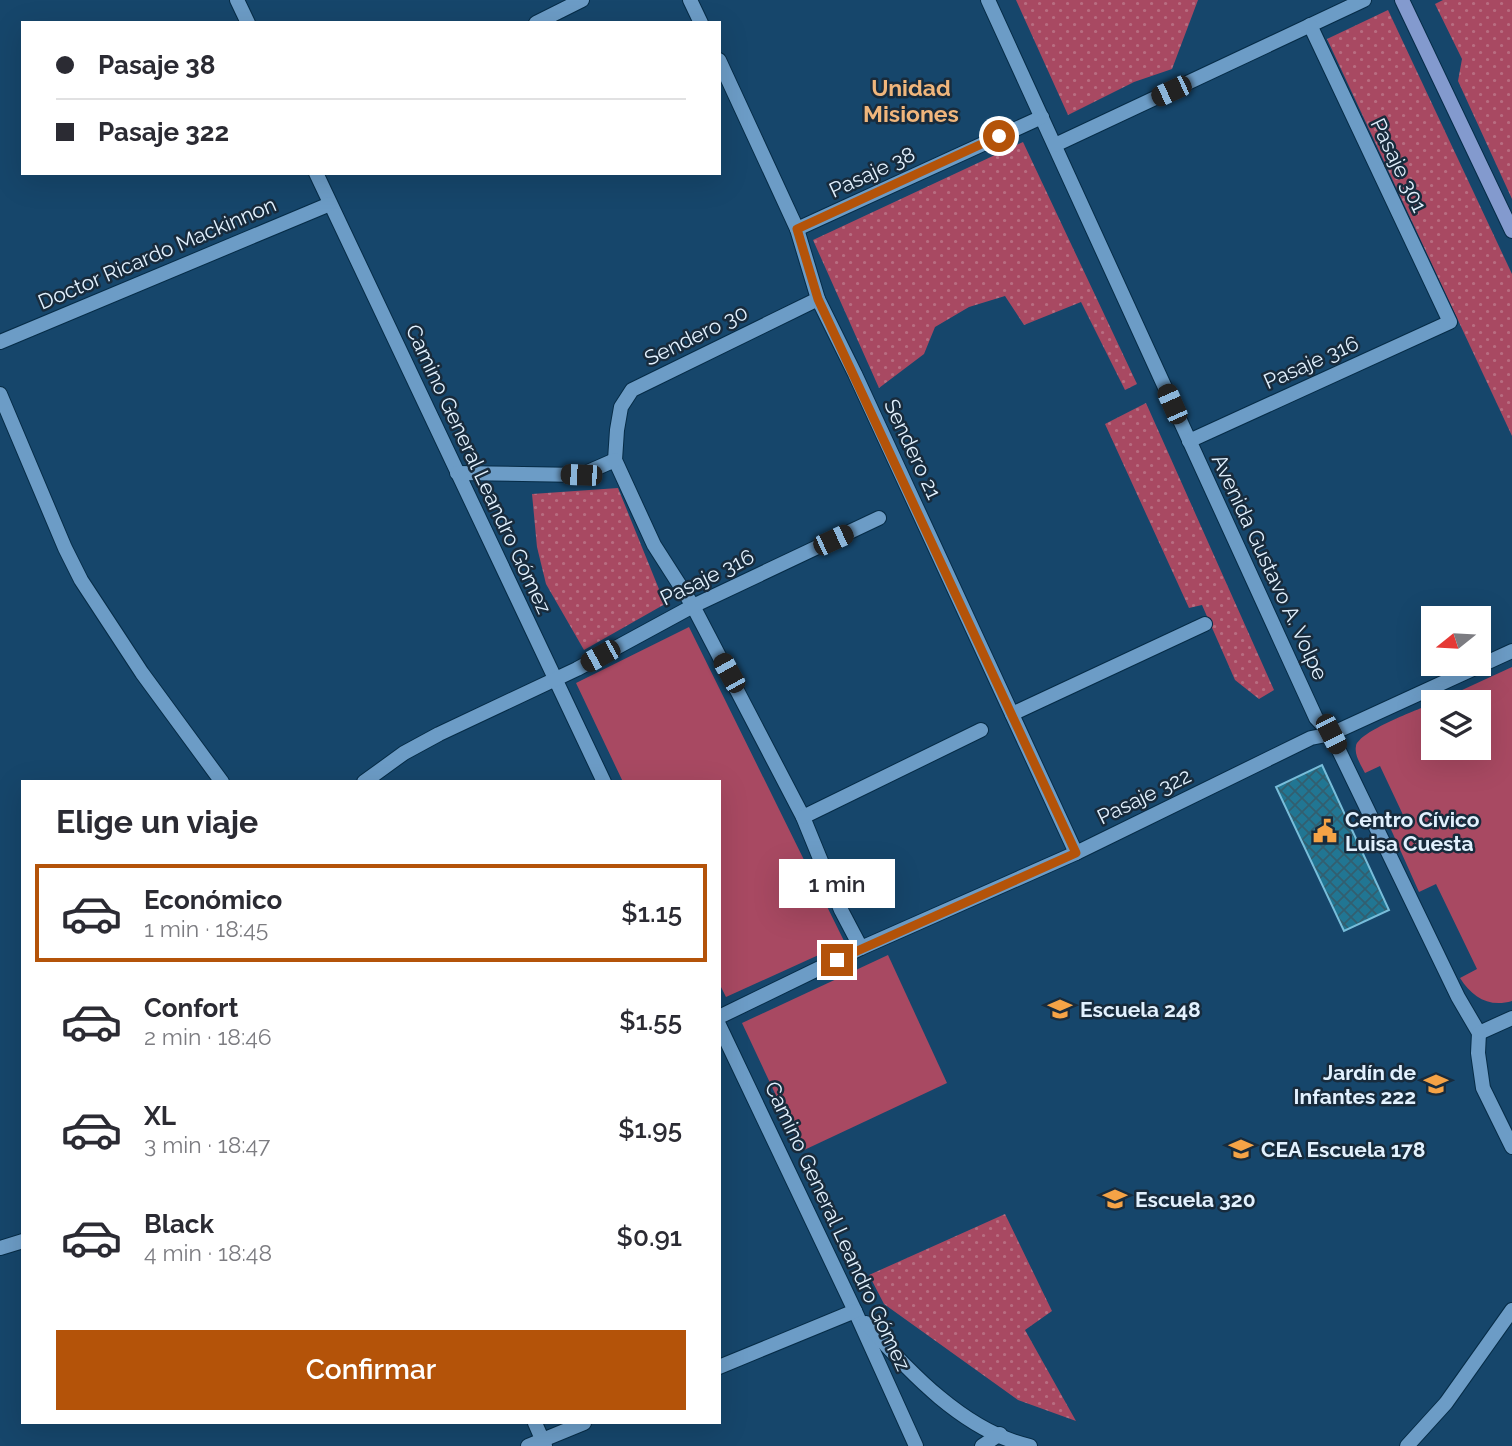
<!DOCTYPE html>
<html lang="es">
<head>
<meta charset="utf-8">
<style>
	body { margin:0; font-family:Raleway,sans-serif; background:#f2f2f3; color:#2b2b33; height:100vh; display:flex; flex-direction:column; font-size:26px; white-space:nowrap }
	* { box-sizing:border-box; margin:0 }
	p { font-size:23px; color:#7c7c81 }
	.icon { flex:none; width:38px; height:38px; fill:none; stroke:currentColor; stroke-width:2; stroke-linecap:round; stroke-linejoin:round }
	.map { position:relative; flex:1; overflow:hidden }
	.sheet { position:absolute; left:21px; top:780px; width:700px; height:644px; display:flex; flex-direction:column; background:#fff; border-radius:0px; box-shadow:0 7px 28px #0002 }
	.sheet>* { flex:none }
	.banner { position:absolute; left:21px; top:21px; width:700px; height:154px; border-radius:0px; box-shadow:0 7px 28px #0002; display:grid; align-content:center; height:154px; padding:0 35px; background:#fff }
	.needle { width:46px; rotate:252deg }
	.controls { position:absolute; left:1421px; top:606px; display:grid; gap:14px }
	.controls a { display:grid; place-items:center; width:70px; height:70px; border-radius:0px; background:#fff; box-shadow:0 7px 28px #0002; font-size:35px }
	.end { position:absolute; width:32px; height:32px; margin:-16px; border:9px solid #b45309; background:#fff; box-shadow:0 0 0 4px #fff }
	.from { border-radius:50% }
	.bubble { position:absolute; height:49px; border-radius:0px; background:#fff; box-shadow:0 7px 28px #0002; font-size:23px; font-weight:600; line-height:49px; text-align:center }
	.car { position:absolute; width:21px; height:42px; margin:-21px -10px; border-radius:9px; box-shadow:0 0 5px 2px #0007; background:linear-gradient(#222 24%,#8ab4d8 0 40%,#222 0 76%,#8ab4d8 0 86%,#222 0) }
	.banner b { display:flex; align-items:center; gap:24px; height:66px; font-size:26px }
	.banner b+b { border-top:2px solid #e1e1e2 }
	.banner i { width:18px; height:18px; background:#2b2b33 }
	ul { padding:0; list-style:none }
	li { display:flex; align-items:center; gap:21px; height:98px; margin:0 14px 10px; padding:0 21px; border:4px solid transparent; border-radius:0px }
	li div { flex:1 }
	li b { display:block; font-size:26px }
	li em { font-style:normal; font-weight:600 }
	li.active { border-color:#b45309 }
	li>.icon { width:63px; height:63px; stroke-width:1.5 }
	h2 { padding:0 35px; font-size:32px; line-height:84px }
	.action { display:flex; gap:14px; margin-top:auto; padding:14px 35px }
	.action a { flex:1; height:80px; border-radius:0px; background:#b45309; color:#fff; font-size:28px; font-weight:600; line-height:80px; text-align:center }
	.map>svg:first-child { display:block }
	.grass { fill:url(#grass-dots) }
	.park { fill:#a84962 }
	.building { fill:url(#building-cross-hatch); stroke:#78bdda; stroke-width:2 }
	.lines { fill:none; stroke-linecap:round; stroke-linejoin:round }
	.street-casing { stroke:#062c47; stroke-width:16 }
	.secondary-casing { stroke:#062c47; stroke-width:16 }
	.street { stroke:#6c9cc6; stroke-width:14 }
	.secondary { stroke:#839ace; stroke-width:14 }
	.route { stroke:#b45309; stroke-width:9 }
	.labels { text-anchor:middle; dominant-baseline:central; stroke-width:5; stroke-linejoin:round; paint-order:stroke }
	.street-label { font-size:21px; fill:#e2f1fe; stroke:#182b3c }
	.poi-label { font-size:21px; font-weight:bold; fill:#e2f1fe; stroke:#182b3c; text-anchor:start }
	.neighbourhood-label { font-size:23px; font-weight:bold; fill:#f0b67c; stroke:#182b3c }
</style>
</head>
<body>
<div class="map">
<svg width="1512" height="1446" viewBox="0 0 1512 1446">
	<defs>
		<pattern id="grass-dots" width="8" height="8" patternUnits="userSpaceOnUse" patternTransform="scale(1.75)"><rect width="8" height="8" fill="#a84962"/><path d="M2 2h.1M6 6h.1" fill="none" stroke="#b86d81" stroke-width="1.8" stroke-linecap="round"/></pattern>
		<pattern id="building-cross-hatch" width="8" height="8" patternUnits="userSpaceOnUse" patternTransform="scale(1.75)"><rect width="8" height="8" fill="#217693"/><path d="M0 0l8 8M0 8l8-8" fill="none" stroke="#325f70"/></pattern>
	</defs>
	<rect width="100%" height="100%" fill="#16466b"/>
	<!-- grass -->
	<g class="grass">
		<path d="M1016,0H1198L1172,69L1134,82L1068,115Z"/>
		<path d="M1443,0H1512V199L1458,81L1462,59L1435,4Z"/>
		<path d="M1388,10L1512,274V436L1327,39Z"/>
		<path d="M1023,142L1137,384L1125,390L1081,302L1024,325L1005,296L969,307L935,327L924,354L879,388L813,240Z"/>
		<path d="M1146,403L1274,690L1259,699L1235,680L1202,605L1189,608L1105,424Z"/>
		<path d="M618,488L665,604L584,650L546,584L537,547L532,494Z"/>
		<path d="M1005,1214L1052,1311L1025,1330L1076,1421L1018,1400L884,1304L869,1275Z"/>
	</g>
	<!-- park -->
	<g class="park">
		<path d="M689,627L845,943L726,997L719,983V782H623L576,683Z"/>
		<path d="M1512,667V1001C1489,1008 1472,997 1460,978L1477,969L1436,884L1419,892L1389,825L1404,817L1380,766L1365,773C1361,765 1354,755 1356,746C1359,731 1418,710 1433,703V747H1479V702H1436Z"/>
		<path d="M888,955L947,1083L802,1151L742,1023Z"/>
	</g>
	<!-- building -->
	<path class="building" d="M1322,765L1389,910L1344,931L1276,787Z"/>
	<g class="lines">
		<!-- street casing -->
		<g class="street-casing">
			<g id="street">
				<path d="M237,0L248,23"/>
				<path d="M690,0L701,23"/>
				<path d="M988,0L1316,718L1331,734L1458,997L1479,1033L1478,1053L1483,1088L1512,1147"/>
				<path d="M536,23L582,0"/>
				<path d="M719,60L797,229L818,299L855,374L1076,853"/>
				<path d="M1055,145L1364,0"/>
				<path d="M316,173L604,782"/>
				<path d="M797,229L1042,117"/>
				<path d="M818,299L632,390L621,407L617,430L615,460L654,545L693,606L803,817L841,910L861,948"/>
				<path d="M0,342L330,204"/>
				<path d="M0,394L65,548L81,580L142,673L222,782"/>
				<path d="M1189,441L1450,322L1310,25"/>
				<path d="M457,473L581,475L615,460"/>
				<path d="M1012,714L1205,624"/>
				<path d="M364,782L404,753L439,734L577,669L693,606L879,518"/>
				<path d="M803,817L981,730"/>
				<path d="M719,1017L861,948L1076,853L1311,738L1331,734L1512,651"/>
				<path d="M719,1025L855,1311L916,1446"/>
				<path d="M1479,1033L1512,1018"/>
				<path d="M0,1248L23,1241"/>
				<path d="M866,1323C908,1371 965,1432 1030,1446"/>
				<path d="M719,1367L855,1311"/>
				<path d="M535,1423L545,1446"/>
				<path d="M528,1446L584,1423"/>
				<path d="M982,1446L1000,1434"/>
				<path d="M1407,1446L1446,1403L1512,1310"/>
			</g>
		</g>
		<!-- secondary casing -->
		<g class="secondary-casing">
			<path id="secondary" d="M1402,0L1512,231"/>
		</g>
		<!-- street -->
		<use href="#street" class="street"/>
		<!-- secondary -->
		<use href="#secondary" class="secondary"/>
	</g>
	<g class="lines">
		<!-- route -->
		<path class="route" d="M837,960L1076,853L818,299L797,229L999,136"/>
	</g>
	<!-- icons -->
	<defs>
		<g id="civic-bare" transform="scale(1.89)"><path d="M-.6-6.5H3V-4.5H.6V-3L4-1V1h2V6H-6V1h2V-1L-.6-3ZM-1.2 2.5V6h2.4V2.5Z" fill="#f5a346" stroke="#182b3c" stroke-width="2.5" paint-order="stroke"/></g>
		<g id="school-bare" transform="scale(1.89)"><path d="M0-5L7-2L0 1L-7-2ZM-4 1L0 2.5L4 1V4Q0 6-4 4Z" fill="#f5a346" stroke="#182b3c" stroke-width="2.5" paint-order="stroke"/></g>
	</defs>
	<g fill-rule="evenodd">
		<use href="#civic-bare" x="1325" y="831"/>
		<use href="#school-bare" x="1060" y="1009"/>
		<use href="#school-bare" x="1436" y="1084"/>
		<use href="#school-bare" x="1241" y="1149"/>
		<use href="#school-bare" x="1115" y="1199"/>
	</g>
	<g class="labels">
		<!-- street labels -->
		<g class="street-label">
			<text transform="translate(1399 165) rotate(64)">Pasaje 301</text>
			<text transform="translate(872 172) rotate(-25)">Pasaje 38</text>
			<text transform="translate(157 253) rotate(-23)">Doctor Ricardo Mackinnon</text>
			<text transform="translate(696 335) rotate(-26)">Sendero 30</text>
			<text transform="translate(1311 362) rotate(-24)">Pasaje 316</text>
			<text transform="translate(913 449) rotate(65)">Sendero 21</text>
			<text transform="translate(479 469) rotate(65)">Camino General Leandro Gómez</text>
			<text transform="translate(1270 567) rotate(65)">Avenida Gustavo A. Volpe</text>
			<text transform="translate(707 577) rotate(-26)">Pasaje 316</text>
			<text transform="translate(1144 796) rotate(-26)">Pasaje 322</text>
			<text transform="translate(838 1226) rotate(65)">Camino General Leandro Gómez</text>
		</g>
		<!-- poi labels -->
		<g class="poi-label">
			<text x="1345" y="819">Centro Cívico<tspan x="1345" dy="24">Luisa Cuesta</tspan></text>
			<text x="1080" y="1009">Escuela 248</text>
			<text x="1416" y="1072" text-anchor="end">Jardín de<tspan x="1416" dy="24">Infantes 222</tspan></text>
			<text x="1261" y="1149">CEA Escuela 178</text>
			<text x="1135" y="1199">Escuela 320</text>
		</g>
		<!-- neighbourhood labels -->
		<g class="neighbourhood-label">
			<text x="911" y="87">Unidad<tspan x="911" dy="26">Misiones</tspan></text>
		</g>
	</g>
</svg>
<div class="controls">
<a><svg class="needle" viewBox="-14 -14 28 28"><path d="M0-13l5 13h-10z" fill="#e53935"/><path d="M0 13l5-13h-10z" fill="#7c7c81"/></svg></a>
<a><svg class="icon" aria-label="layers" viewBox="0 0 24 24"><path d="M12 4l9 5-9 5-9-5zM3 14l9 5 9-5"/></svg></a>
</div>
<i class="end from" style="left:999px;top:136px"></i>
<i class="end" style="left:837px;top:960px"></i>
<div class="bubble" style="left:779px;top:859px;width:116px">1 min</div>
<i class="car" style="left:1171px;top:91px;rotate:245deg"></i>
<i class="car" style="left:1172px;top:404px;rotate:336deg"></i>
<i class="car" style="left:581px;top:475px;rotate:272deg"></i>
<i class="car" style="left:833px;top:540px;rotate:65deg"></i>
<i class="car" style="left:600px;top:656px;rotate:241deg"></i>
<i class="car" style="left:729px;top:673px;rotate:331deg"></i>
<i class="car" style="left:1331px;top:734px;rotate:153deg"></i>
<div class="banner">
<b><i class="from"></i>Pasaje 38</b>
<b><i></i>Pasaje 322</b>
</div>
<section class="sheet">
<h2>Elige un viaje</h2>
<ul>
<li class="active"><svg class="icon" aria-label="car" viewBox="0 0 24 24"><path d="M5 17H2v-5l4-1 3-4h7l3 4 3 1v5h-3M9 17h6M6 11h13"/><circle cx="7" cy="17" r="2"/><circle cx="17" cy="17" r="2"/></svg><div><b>Económico</b><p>1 min · 18:45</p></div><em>$1.15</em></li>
<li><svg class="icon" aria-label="car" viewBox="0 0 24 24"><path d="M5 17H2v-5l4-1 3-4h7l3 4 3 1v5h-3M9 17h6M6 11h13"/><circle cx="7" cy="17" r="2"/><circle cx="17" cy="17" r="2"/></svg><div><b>Confort</b><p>2 min · 18:46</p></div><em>$1.55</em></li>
<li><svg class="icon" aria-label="car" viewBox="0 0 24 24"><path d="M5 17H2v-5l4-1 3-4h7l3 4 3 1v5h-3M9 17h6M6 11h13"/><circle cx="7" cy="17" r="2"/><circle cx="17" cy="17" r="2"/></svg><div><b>XL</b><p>3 min · 18:47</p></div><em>$1.95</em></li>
<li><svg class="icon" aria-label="car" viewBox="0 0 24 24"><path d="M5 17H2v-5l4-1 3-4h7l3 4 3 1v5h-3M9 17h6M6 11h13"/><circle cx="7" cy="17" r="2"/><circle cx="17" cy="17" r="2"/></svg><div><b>Black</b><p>4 min · 18:48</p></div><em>$0.91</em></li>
</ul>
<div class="action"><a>Confirmar</a></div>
</section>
</div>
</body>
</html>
